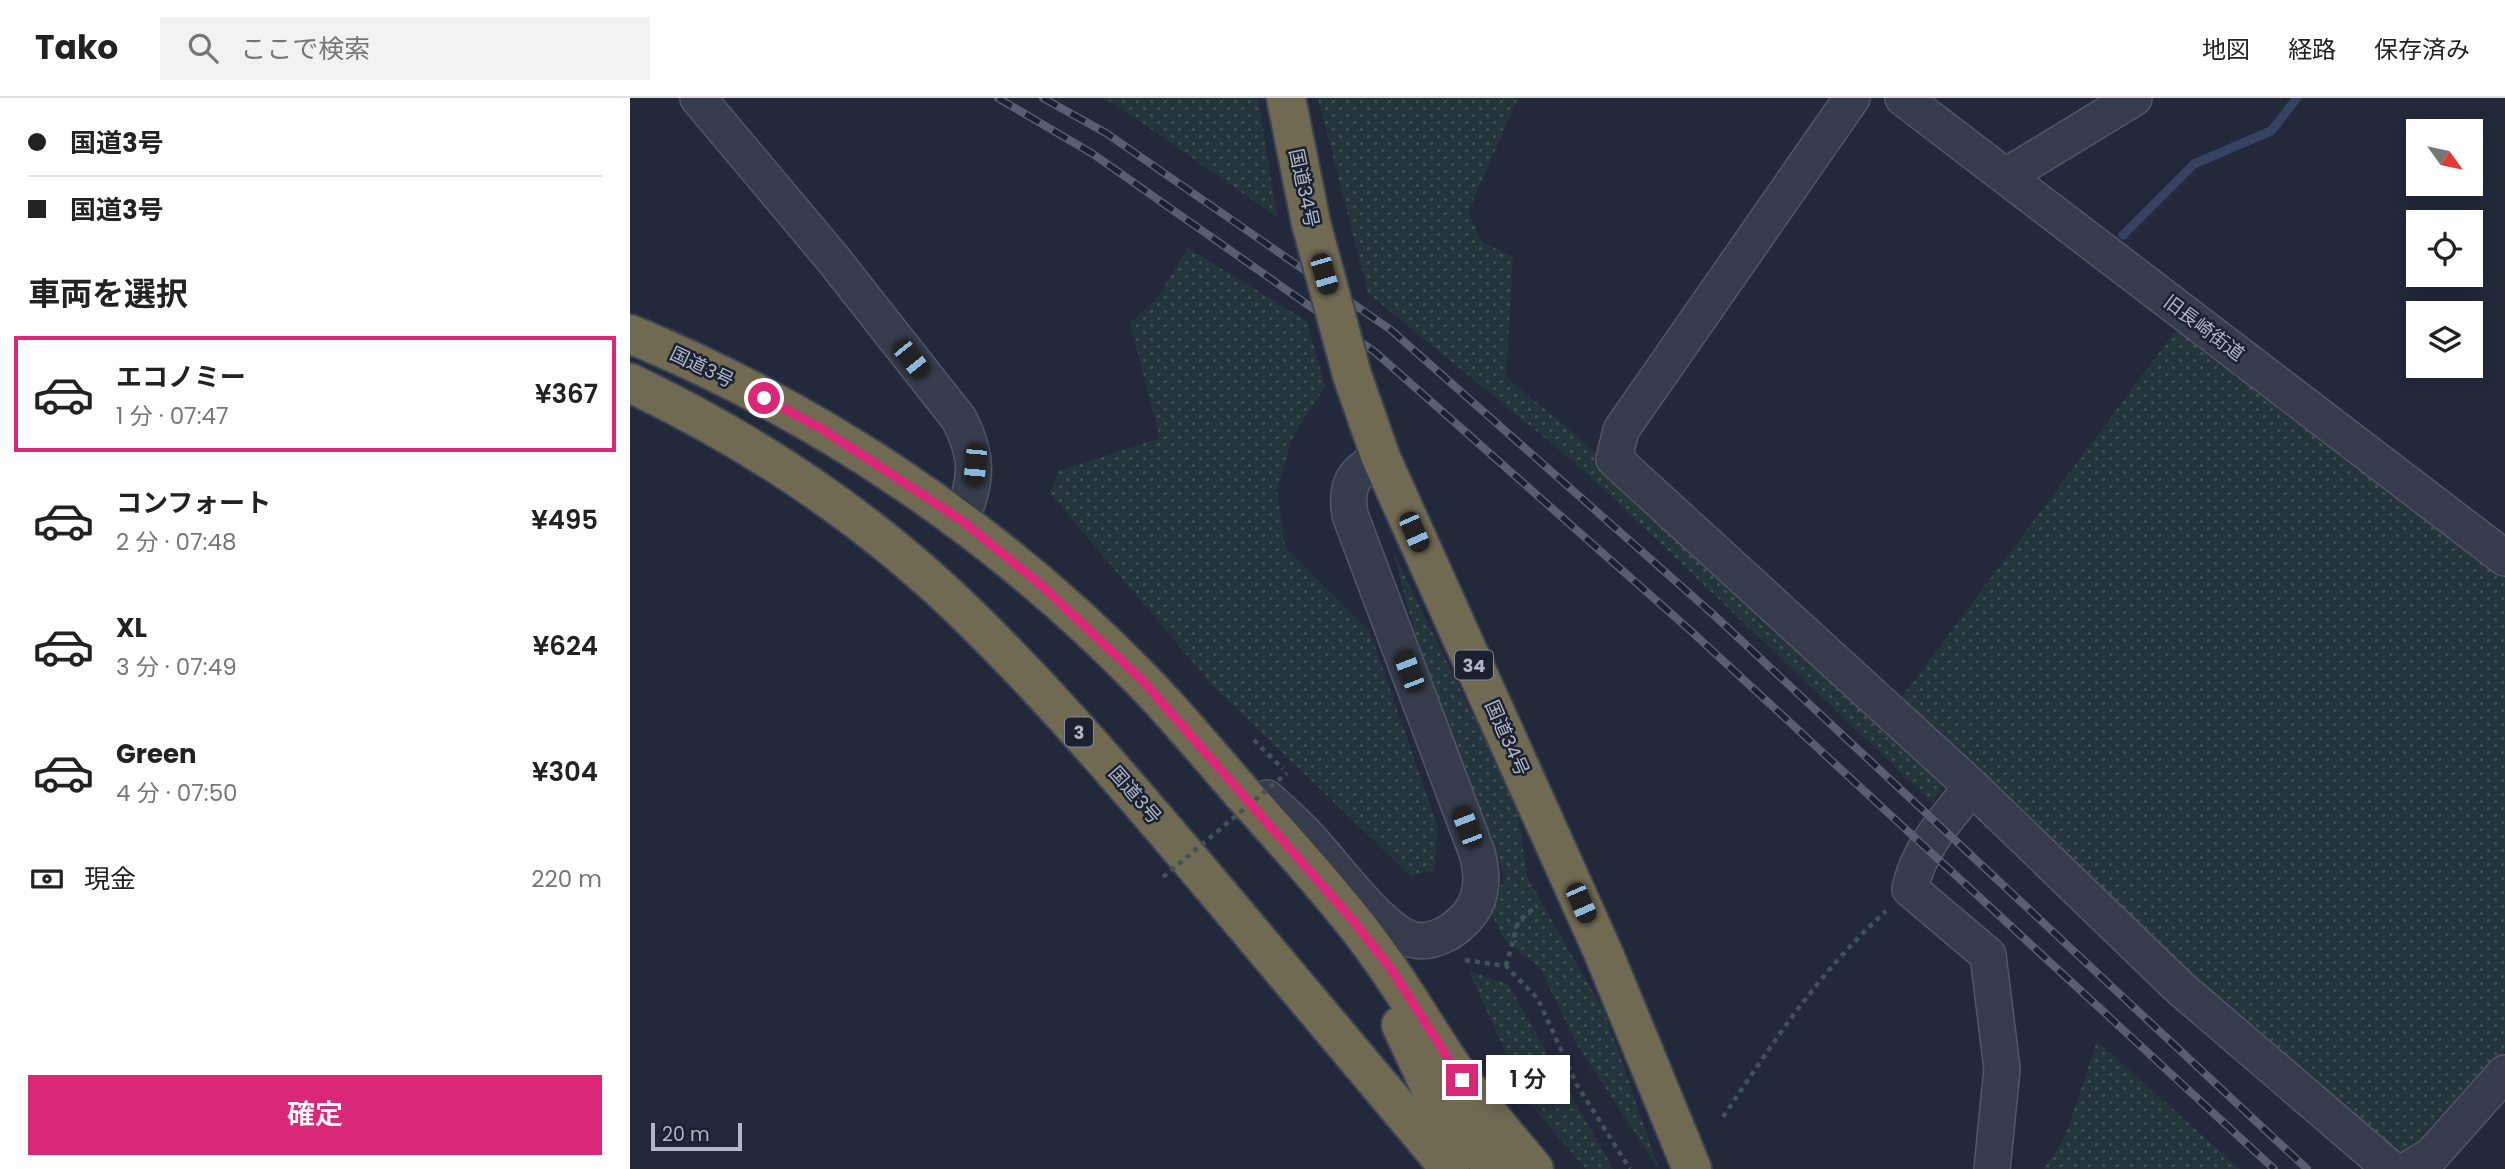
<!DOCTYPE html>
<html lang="ja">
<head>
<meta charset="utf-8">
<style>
	body { margin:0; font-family:Poppins,"Noto Sans JP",sans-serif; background:#f2f2f2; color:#222; height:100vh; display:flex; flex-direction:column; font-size:26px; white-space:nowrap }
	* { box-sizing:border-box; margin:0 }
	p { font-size:23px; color:#767676 }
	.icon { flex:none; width:38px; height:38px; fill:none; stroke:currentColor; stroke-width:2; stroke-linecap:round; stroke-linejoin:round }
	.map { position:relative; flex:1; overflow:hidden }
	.sheet { display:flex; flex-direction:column; background:#fff; width:630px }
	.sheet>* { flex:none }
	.guide { display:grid; align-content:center; height:154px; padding:0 28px; background:#fff }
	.needle { width:46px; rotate:123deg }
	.controls { position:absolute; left:1776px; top:21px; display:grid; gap:14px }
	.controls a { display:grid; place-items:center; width:77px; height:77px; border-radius:0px; background:#fff; box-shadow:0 4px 18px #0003; font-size:35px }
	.scale { position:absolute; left:21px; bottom:18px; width:91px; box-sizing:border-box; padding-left:7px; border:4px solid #b1b7c7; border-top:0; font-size:19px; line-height:24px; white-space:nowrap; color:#b1b7c7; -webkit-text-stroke:5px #1b2130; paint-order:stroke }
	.end { position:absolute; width:32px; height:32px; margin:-16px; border:9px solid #db2777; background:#fff; box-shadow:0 0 0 4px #fff }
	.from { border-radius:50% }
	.bubble { position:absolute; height:49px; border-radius:0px; background:#fff; box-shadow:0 4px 18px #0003; font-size:23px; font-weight:600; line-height:49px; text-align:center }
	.car { position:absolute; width:21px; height:42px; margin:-21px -10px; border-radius:9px; box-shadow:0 0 5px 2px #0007; background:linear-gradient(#222 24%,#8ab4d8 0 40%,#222 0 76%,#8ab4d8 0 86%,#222 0) }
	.guide b { display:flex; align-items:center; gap:24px; height:66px; font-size:26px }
	.guide b+b { border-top:2px solid #e0e0e0 }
	.guide i { width:18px; height:18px; background:#222 }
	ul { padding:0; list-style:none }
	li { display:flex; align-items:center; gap:21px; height:116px; margin:0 14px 10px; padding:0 14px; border:4px solid transparent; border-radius:0px }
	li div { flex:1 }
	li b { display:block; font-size:26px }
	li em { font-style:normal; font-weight:600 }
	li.active { border-color:#db2777 }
	li>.icon { width:63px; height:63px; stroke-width:1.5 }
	h2 { padding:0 28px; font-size:32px; line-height:84px }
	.pay { display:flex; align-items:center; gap:18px; height:77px; padding:0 28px; font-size:26px }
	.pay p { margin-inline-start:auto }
	.action { display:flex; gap:14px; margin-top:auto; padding:14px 28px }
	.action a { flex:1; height:80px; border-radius:0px; background:#db2777; color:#fff; font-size:28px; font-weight:600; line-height:80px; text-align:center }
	header { display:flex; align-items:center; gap:42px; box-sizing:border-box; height:98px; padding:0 35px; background:#fff; border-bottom:2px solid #e0e0e0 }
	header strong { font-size:33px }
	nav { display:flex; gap:38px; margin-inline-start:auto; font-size:24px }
	.search { width:490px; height:63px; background:#f2f2f2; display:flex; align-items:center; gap:18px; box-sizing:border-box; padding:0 24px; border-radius:0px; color:#767676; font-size:26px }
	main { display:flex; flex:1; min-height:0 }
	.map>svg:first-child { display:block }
	.grass { fill:url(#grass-dots) }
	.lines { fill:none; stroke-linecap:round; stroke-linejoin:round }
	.stream { stroke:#364262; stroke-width:9 }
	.minor-casing { stroke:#515766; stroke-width:38 }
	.highway-casing { stroke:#3e4453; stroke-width:42 }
	.path { stroke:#425359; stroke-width:4.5; stroke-dasharray:5 5; stroke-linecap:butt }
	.minor { stroke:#363c4b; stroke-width:35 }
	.highway { stroke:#716a53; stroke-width:38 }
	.rail-casing { stroke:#585f72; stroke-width:8 }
	.rail { stroke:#1b2130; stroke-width:5; stroke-dasharray:16; stroke-linecap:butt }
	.highway-bridge-casing { stroke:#3e4453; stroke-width:42; stroke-linecap:butt }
	.path-bridge { stroke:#425359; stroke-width:4.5; stroke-dasharray:5 5; stroke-linecap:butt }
	.highway-bridge { stroke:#716a53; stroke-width:38 }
	.route { stroke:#db2777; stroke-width:9 }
	.labels { text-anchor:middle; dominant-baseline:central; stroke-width:5; stroke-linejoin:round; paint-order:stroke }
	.shield { fill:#1b2130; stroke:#848a9a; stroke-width:2 }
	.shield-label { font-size:18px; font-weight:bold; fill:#b1b7c7 }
	.street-label { font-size:19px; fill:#b1b7c7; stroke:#1b2130 }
</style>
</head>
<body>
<header>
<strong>Tako</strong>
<div class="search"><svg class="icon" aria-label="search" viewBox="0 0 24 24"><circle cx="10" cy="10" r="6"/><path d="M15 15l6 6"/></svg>ここで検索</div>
<nav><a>地図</a><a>経路</a><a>保存済み</a></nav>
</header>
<main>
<section class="sheet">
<div class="guide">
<b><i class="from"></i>国道3号</b>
<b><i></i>国道3号</b>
</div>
<h2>車両を選択</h2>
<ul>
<li class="active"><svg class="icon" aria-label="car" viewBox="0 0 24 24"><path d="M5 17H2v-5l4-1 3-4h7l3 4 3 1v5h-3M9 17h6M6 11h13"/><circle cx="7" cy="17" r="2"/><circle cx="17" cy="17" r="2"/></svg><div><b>エコノミー</b><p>1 分 · 07:47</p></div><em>¥367</em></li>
<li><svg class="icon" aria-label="car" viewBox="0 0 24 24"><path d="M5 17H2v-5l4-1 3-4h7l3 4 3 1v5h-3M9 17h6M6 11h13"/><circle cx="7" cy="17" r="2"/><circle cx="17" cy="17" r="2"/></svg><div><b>コンフォート</b><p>2 分 · 07:48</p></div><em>¥495</em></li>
<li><svg class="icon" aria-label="car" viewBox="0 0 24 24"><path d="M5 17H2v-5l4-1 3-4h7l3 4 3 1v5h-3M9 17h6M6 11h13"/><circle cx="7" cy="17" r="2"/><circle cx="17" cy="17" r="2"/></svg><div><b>XL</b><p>3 分 · 07:49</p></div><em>¥624</em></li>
<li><svg class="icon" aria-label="car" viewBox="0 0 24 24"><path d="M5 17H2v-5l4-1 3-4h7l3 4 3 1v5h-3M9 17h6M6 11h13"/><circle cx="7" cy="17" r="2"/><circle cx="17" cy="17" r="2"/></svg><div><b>Green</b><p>4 分 · 07:50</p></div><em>¥304</em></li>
</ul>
<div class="pay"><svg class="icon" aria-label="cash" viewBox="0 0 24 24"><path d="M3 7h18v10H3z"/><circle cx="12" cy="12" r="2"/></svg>現金<p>220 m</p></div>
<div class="action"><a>確定</a></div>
</section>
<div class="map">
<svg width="1875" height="1071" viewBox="0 0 1875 1071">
	<defs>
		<pattern id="grass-dots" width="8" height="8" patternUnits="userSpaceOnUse" patternTransform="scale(1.75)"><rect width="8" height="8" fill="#24363c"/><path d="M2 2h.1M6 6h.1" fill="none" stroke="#415157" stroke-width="1.8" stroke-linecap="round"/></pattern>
	</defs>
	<rect width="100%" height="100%" fill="#22293b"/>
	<!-- grass -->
	<g class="grass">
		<path d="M473,0H628L647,119L488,8Z"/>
		<path d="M688,0H888L838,114L852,144L883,159L876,279L962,351L1312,687L1303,705L950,369L738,195Z"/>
		<path d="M558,150L677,223L695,289L663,338L647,391L655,449L740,534L808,729L804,772L781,778L584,589L420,395L429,373L530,340L500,225L525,203Z"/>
		<path d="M1549,228L1875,473V953L1787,1052L1763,1061L1543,869L1269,603Z"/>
		<path d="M763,453L887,708L897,779L975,915L1029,1071L946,945L911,871L873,840L861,815L875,778L788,546Z"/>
		<path d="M839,873L878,886L983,1071H956L897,1002Z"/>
		<path d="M1467,943L1610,1071H1414L1435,1039Z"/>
	</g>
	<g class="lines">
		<!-- stream -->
		<path class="stream" d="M1493,137L1564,66L1641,33L1667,0"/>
		<!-- minor casing -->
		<g class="minor-casing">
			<g id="minor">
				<path d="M68,0L203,161L329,321C349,360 347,382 331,422"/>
				<path d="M1222,0L991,332L984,361L1342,689L1549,889L1761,1071"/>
				<path d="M1273,0L1875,460"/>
				<path d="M1376,78L1504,0"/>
				<path d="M1342,689C1317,720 1288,751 1280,791L1358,857L1372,971L1362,1071"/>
				<path d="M637,700C650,712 664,724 676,737C702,764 746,827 778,840C796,848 819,837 832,824C853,805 854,781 847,755L720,417C715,387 723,373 751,360"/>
				<path d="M1779,1071L1802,1057L1875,975"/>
			</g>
		</g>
		<!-- highway casing -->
		<g class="highway-casing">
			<g id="highway">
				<path d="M656,0L681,125"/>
				<path d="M0,236C191,315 367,433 512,582C547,618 579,657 612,695C651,738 691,782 727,828C761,871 788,917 818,963C843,1001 875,1036 904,1071"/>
				<path d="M722,277L751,360L973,854L1062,1071"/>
				<path d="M0,285C126,345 245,425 344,523C429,607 506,698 583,789C662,883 741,977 820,1071"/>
				<path d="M771,927L799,987L864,1071"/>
			</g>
		</g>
		<!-- path -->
		<g class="path">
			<path d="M624,642L653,671"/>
			<path d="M835,862L876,868L908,901L947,987L1000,1071"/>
			<path d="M876,868L888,824L907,807"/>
			<path d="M1093,1019C1145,942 1187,876 1256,813"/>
		</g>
		<!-- minor -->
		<use href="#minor" class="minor"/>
		<!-- highway -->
		<use href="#highway" class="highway"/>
		<!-- rail casing -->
		<g class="rail-casing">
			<g id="rail">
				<path d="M368,0L463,56L745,254L1062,534L1644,1071"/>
				<path d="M413,0L476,35L761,232L1085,518L1677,1071"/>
			</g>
		</g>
		<!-- rail -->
		<use href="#rail" class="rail"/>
		<!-- highway-bridge casing -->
		<g class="highway-bridge-casing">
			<path id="highway-bridge" d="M681,125L722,277"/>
		</g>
		<!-- path-bridge -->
		<path class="path-bridge" d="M533,779L657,675"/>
		<!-- highway-bridge -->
		<use href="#highway-bridge" class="highway-bridge"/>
	</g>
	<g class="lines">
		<!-- route -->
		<path class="route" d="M134,300L192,331L331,422L411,487L512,582L725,825L761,871L832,982"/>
	</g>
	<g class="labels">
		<!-- shield labels -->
		<g class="shield">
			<rect x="825" y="552.5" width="38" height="29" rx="5"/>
			<rect x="435" y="619.5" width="28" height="29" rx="5"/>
		</g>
		<g class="shield-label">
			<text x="844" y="567">34</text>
			<text x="449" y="634">3</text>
		</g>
		<!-- street labels -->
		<g class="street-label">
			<text transform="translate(674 90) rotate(78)">国道34号</text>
			<text transform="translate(1574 230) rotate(37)">旧長崎街道</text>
			<text transform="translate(72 269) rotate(26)">国道3号</text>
			<text transform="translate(877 640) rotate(66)">国道34号</text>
			<text transform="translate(505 697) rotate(49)">国道3号</text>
		</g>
	</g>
</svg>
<div class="controls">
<a><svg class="needle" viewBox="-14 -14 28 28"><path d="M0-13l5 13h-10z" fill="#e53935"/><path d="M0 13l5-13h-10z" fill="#767676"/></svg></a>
<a><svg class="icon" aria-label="locate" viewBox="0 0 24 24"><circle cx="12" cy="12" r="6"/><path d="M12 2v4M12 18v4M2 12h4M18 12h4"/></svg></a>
<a><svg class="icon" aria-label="layers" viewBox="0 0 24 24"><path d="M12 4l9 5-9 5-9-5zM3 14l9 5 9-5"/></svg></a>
</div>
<div class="scale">20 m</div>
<i class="end from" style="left:134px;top:300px"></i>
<i class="end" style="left:832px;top:982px"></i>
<div class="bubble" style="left:856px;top:957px;width:84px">1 分</div>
<i class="car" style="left:694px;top:176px;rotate:164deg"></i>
<i class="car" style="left:281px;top:261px;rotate:141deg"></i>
<i class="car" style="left:345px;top:367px;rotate:185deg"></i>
<i class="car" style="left:784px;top:434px;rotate:156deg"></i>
<i class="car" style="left:779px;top:573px;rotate:339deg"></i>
<i class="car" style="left:837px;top:729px;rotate:339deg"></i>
<i class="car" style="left:951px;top:805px;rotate:156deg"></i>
</div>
</main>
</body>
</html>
